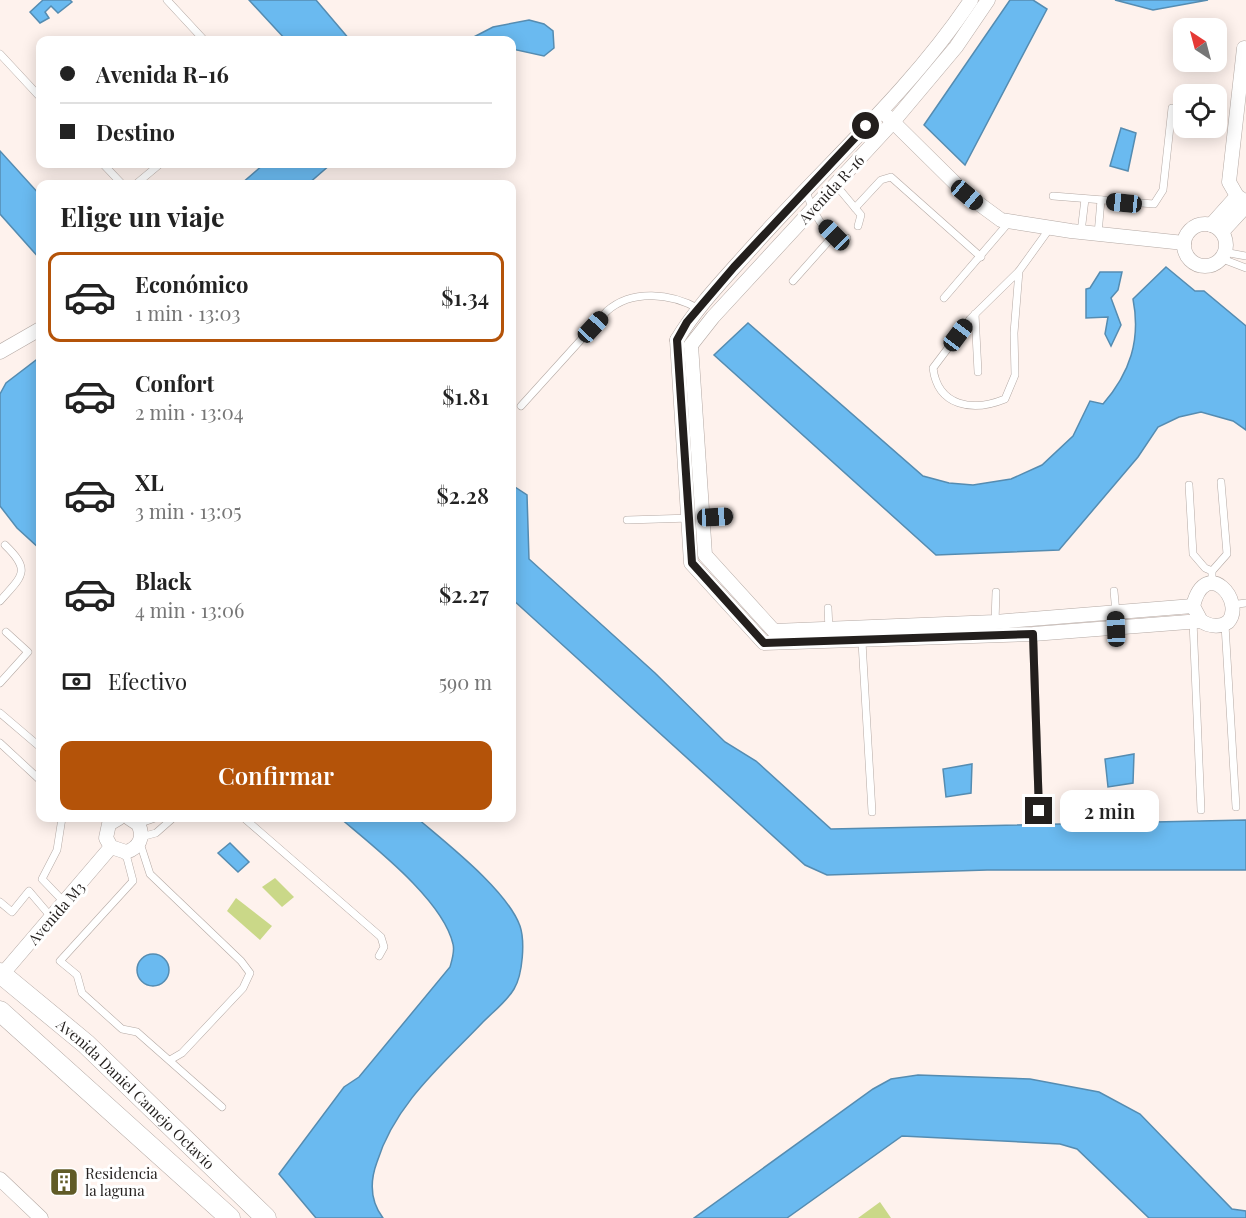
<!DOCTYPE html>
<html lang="es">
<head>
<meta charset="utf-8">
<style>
	body { margin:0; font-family:"Playfair Display",serif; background:#f2f2f2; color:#222; height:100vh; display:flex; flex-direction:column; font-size:22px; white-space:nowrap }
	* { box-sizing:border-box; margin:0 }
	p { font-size:20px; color:#767676 }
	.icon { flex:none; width:33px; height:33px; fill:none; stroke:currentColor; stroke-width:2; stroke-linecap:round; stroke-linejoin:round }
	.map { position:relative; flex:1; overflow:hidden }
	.side { position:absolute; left:36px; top:180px; width:480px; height:642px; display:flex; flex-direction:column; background:#fff; border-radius:12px; box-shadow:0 3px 15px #0003 }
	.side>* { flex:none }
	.top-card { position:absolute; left:36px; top:36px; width:480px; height:132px; border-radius:12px; box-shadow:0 3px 15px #0003; display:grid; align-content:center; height:132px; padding:0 24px; background:#fff }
	.needle { width:39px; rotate:324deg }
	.fabs { position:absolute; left:1173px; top:18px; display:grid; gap:12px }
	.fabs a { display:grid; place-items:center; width:54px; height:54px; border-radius:12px; background:#fff; box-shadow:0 3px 15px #0003; font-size:30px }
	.end { position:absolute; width:27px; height:27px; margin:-14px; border:8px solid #231f1d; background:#fff; box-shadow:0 0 0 3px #fff }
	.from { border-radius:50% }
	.bubble { position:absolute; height:42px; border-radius:12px; background:#fff; box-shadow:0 3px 15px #0003; font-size:20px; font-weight:600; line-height:42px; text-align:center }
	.car { position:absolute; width:18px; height:36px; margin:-18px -9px; border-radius:8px; box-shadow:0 0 4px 2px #0007; background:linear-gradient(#222 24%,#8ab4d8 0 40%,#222 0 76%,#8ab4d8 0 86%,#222 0) }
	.top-card b { display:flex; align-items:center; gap:21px; height:57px; font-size:22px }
	.top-card b+b { border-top:2px solid #e0e0e0 }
	.top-card i { width:15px; height:15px; background:#222 }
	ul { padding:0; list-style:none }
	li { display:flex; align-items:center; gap:18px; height:90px; margin:0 12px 9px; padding:0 12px; border:3px solid transparent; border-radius:12px }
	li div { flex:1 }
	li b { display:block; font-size:22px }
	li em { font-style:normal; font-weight:600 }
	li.on { border-color:#b45309 }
	li>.icon { width:54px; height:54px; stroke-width:1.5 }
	h2 { padding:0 24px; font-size:27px; line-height:72px }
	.pay { display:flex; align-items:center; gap:15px; height:66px; padding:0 24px; font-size:22px }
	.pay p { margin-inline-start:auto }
	.button { display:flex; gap:12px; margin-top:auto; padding:12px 24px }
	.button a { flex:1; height:69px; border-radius:12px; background:#b45309; color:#fff; font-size:24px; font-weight:600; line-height:69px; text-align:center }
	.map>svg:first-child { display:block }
	.green { fill:#cad888 }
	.water { fill:#6abaf0; stroke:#558cb1; stroke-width:1.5 }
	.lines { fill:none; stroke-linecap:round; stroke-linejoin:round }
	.lane-casing { stroke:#b4a9a4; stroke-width:8 }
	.street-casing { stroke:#b4a9a4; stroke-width:15 }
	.secondary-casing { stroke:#b4a9a4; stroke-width:21 }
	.lane { stroke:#fff; stroke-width:7 }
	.street { stroke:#fff; stroke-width:14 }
	.secondary { stroke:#fff; stroke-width:20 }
	.route { stroke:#231f1d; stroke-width:8 }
	.labels { text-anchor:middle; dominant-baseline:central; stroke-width:6; stroke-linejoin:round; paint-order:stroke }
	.street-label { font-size:15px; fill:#231f1d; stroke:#fff }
	.poi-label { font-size:15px; fill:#231f1d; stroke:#fff; text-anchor:start }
</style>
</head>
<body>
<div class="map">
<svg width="1246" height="1218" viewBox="0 0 1246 1218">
	<rect width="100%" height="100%" fill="#fef2ed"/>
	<!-- green -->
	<g class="green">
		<path d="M275,878L294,897L282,907L262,887Z"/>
		<path d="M236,898L272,926L260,940L227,911Z"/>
		<path d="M880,1202L891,1218H858Z"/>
	</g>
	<!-- water -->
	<g class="water">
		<path d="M43,0H70L72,2L58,13L51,6L45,12L49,18L40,23L30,12Z"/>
		<path d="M249,0H316L350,40H286Z"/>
		<path d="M1010,0H1033L1047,9L965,165L924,125Z"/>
		<path d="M1115,0H1208L1153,10Z"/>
		<path d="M529,20L544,24L553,31L554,48L544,56L512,49V40H468L493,27Z"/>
		<path d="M1121,128L1136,133L1128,171L1110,166Z"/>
		<path d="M0,151L40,195V259L0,214Z"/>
		<path d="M264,164H331L308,184H241Z"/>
		<path d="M1166,267L1195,291H1204L1246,326V430L1233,421L1201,412L1179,417L1158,427L1138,457L1059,550L936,555L714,355L748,323L923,476L949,483L973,485L1011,479L1042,465L1073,436L1090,401L1103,404C1130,373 1141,340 1133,299Z"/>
		<path d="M1100,272H1122L1118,290L1111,298L1121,325L1111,346L1105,334L1108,317L1086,318V289L1090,288Z"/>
		<path d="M40,357V549L17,528L0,506V394L6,383Z"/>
		<path d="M512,485L527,495L529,559L655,673L725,742L756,761L831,829L1246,820V870H987L827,875L805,865L512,599Z"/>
		<path d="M1134,754L1133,783L1108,787L1105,759Z"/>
		<path d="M972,764L971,793L946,797L943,769Z"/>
		<path d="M340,818H417C446,843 507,890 520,926C525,941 523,974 514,989C507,1001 493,1012 483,1022C442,1065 395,1104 377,1162C370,1181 370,1201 383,1218H316L279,1174L344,1087L359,1077L450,967C452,960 455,951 453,944C443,900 374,847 340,818Z"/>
		<path d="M230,843L249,862L238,872L218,853Z"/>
		<circle cx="153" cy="970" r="16"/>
		<path d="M918,1075L1030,1079L1099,1092L1140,1114L1232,1209L1246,1211V1218H1149L1077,1149L1060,1144L902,1136L787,1218H694L873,1089L891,1079Z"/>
	</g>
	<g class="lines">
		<!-- lane casing -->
		<g class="lane-casing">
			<g id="lane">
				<path d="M167,0L204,40"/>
				<path d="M0,54L40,97"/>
				<path d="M103,164L122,184"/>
				<path d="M136,184L160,164"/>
				<path d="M835,184L861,215L858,226"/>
				<path d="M805,189C811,206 824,241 847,238"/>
				<path d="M1053,196L1154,204L1163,190L1172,108"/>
				<path d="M855,208L881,180L891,177L981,257"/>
				<path d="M1081,232L1085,199"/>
				<path d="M1098,234L1101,200"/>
				<path d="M1224,252L1246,256"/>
				<path d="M1220,258L1246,268"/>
				<path d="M1019,271L1014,333L1015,375L1005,399C973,412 938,407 933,368L970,319L1019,271L1050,228"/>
				<path d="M793,281L834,235"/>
				<path d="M944,298L1010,221"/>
				<path d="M975,314L978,372"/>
				<path d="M521,406L607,311C632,289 671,293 699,309"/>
				<path d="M1189,485L1193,554L1205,568L1212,571"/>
				<path d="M702,518L730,516"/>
				<path d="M627,520L691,518"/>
				<path d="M1212,583V571L1227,554L1221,482"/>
				<path d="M1114,591L1116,613"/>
				<path d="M0,601C22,576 32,571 5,545"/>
				<path d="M1238,604L1246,603"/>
				<path d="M828,608L829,630"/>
				<path d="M1193,621L1201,810"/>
				<path d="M995,622L996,592"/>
				<path d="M1225,625L1236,807"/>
				<path d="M1033,634L1039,811"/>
				<path d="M862,642L872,812"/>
				<path d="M0,683L28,652L6,632"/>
				<path d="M0,713L40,747"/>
				<path d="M0,743L40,780"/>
				<path d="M62,818L57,850L42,879L65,903"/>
				<path d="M244,818L381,937L384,947L379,956"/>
				<path d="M138,824L155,818"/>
				<path d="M141,837L156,833L173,818"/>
				<path d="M140,843L150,874L241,961L250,973L243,988L182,1053L170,1060"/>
				<path d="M122,853L127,858L133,881L60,961L77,975L82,993L122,1029L137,1032L222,1107"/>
				<path d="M0,902L12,912L29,891L52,918"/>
			</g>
		</g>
		<!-- street casing -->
		<g class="street-casing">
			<g id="street">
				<path d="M1244,48L1229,182L1237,196L1246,202"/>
				<path d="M887,116L967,195L1001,220L1071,231L1184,243"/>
				<circle cx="1205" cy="245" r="21"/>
				<path d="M1211,225L1237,196"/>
				<path d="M1222,232L1246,206"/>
				<path d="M677,340L691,563L764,643L1033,634L1201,621C1209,626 1219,628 1228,622C1246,602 1206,555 1193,606L1201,621"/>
				<path d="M677,340C696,308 723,280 748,252C822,168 909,93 971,0"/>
				<path d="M691,345L705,555L774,631L995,622L1193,606"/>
				<path d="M691,345L713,317L893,122L956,47L988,0"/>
				<path d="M0,352L40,329"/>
				<path d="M119,818L109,824L106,838L111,847L126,852C139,848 145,837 138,824L129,818"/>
				<path d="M0,977L111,847"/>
				<path d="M0,1179L41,1218"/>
			</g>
		</g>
		<!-- secondary casing -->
		<g class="secondary-casing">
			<g id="secondary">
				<path id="s1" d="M0,973L86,1044L266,1218"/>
				<path d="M0,1011L230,1218"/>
			</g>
		</g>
		<!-- lane -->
		<use href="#lane" class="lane"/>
		<!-- street -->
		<use href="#street" class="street"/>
		<!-- secondary -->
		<use href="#secondary" class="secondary"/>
	</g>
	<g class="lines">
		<!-- route -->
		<path class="route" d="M866,126L734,267L687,322L677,340L692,563L764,643L1033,634L1039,811"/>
	</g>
	<!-- icons -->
	<defs>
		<g id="building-square" transform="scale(1.5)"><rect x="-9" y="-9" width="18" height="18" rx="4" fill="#605b27" stroke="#fff"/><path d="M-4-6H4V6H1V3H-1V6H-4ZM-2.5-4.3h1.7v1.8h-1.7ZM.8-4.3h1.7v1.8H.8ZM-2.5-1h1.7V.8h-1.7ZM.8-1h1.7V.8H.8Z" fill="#fff"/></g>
	</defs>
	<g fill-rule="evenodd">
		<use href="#building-square" x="64" y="1182"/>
	</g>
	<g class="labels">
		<!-- street labels -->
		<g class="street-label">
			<text transform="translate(831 189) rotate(-47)">Avenida R-16</text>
			<text transform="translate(56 913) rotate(-49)">Avenida M3</text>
			<text stroke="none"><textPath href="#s1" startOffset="182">Avenida Daniel Camejo Octavio</textPath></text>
		</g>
		<!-- poi labels -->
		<g class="poi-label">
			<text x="85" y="1173">Residencia<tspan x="85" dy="17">la laguna</tspan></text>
		</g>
	</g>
</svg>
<div class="fabs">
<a><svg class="needle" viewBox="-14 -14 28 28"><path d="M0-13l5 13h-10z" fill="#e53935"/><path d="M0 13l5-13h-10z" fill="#767676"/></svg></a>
<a><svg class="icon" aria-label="locate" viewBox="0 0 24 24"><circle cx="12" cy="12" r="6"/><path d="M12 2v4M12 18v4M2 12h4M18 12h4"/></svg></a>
</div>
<i class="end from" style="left:866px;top:126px"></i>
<i class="end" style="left:1039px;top:811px"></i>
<div class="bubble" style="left:1060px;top:790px;width:99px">2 min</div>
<i class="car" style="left:967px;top:195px;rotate:130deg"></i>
<i class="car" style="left:1124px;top:203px;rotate:276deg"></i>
<i class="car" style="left:834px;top:235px;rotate:315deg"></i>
<i class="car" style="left:593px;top:327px;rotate:43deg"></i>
<i class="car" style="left:958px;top:335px;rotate:37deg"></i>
<i class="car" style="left:715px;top:517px;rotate:87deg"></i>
<i class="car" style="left:1116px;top:629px;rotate:358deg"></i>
<div class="top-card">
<b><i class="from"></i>Avenida R-16</b>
<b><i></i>Destino</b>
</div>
<section class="side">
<h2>Elige un viaje</h2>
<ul>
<li class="on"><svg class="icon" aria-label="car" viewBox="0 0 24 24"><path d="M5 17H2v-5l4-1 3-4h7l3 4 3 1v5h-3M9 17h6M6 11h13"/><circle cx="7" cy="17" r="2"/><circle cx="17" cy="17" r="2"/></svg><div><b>Económico</b><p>1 min · 13:03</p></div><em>$1.34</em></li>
<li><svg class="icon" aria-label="car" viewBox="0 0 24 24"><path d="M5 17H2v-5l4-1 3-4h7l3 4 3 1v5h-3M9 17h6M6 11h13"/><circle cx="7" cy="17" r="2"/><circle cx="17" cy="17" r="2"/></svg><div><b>Confort</b><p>2 min · 13:04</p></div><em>$1.81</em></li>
<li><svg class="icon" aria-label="car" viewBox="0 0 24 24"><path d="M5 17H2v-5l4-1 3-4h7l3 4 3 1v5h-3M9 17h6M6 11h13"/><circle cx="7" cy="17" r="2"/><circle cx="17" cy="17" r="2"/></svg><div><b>XL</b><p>3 min · 13:05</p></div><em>$2.28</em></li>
<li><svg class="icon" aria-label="car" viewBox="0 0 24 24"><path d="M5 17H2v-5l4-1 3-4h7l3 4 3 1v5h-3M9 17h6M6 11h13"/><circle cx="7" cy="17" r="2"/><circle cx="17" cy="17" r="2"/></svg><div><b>Black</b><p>4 min · 13:06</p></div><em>$2.27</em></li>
</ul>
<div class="pay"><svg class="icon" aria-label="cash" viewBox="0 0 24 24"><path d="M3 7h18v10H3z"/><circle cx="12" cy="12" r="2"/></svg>Efectivo<p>590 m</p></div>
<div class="button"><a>Confirmar</a></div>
</section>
</div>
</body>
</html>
